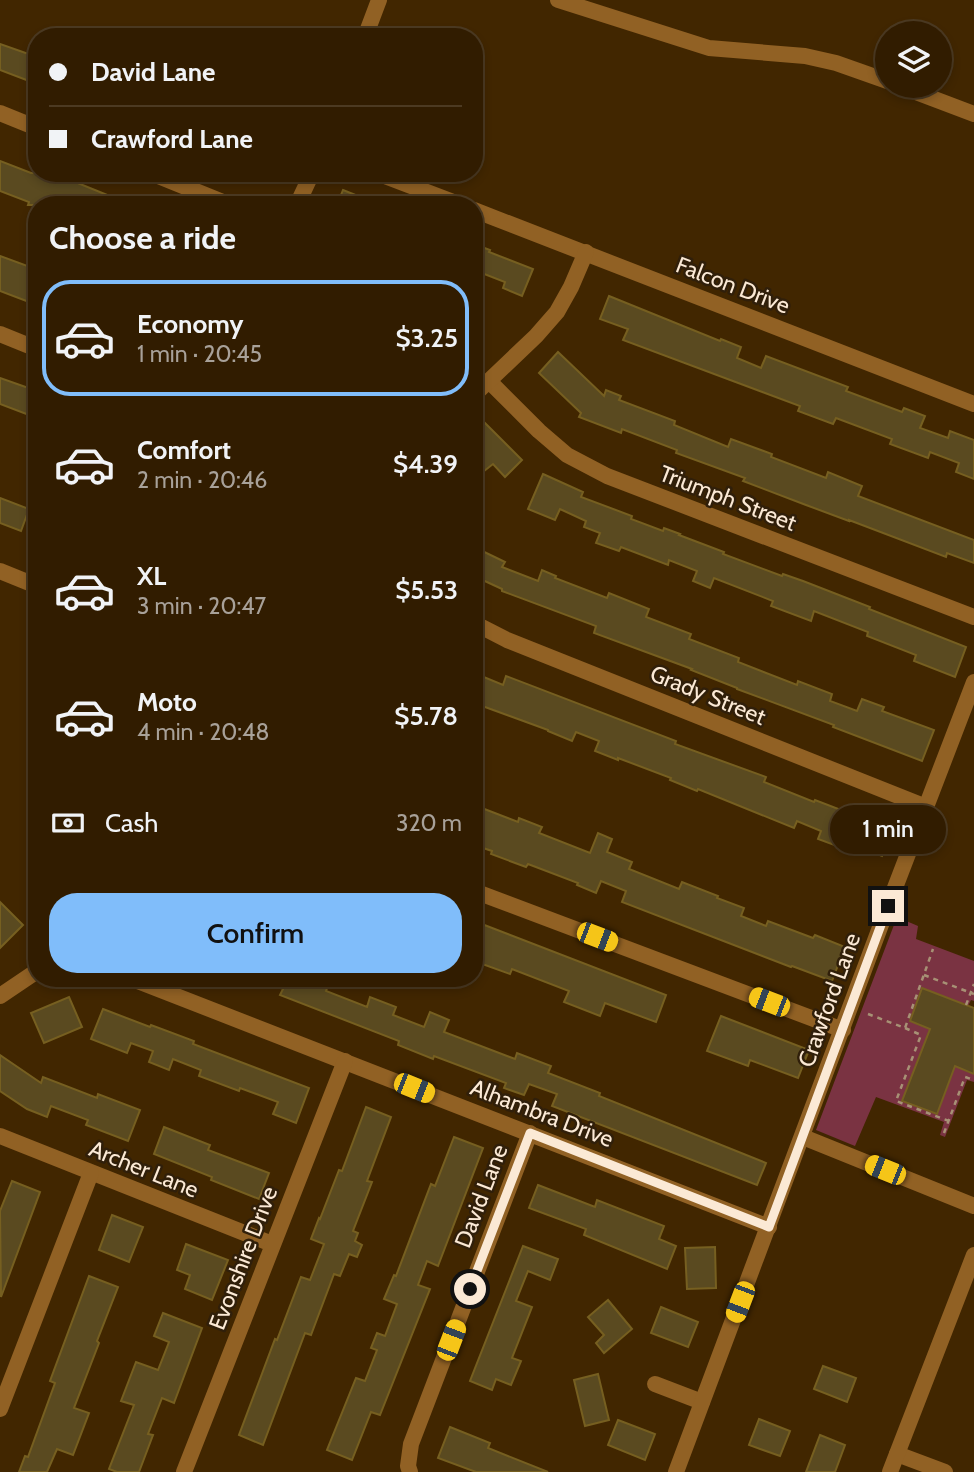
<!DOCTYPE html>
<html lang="en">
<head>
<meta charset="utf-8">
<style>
	body { margin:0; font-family:Cabin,sans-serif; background:#3d290f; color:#f1f3f6; height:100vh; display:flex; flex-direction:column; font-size:26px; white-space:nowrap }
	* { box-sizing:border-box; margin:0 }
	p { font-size:23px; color:#a8a199 }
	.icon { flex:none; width:38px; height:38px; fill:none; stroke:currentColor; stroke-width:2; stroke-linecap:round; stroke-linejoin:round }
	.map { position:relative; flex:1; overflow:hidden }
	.drawer { position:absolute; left:28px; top:196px; width:455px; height:791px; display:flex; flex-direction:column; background:#311c00; border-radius:28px; box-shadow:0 4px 10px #0003,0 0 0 2px #4c3a22 }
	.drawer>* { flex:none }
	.hud { position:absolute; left:28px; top:28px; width:455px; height:154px; border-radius:28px; box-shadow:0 4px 10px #0003,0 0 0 2px #4c3a22; display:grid; align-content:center; height:154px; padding:0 21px; background:#311c00 }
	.tools { position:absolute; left:875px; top:21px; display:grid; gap:14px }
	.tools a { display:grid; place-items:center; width:77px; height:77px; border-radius:50%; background:#311c00; box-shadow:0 4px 10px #0003,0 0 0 2px #4c3a22; font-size:35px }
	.end { position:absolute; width:32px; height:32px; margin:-16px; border:9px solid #fbe9d5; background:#111; box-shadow:0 0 0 4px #111 }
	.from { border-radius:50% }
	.bubble { position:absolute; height:49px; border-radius:24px; background:#311c00; box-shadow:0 4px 10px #0003,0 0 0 2px #4c3a22; font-size:23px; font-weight:600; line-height:49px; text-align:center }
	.car { position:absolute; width:21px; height:42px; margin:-21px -10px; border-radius:9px; box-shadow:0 0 5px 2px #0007; background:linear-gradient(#f5c518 24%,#345 0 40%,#f5c518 0 76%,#345 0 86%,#f5c518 0) }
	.hud b { display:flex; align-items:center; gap:24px; height:66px; font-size:26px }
	.hud b+b { border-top:2px solid #4c3a22 }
	.hud i { width:18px; height:18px; background:#f1f3f6 }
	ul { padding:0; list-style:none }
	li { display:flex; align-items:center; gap:21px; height:116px; margin:0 14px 10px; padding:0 7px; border:4px solid transparent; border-radius:28px }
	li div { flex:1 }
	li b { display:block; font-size:26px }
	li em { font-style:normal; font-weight:600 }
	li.on { border-color:#80bdfa }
	li>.icon { width:63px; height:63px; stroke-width:1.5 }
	h2 { padding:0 21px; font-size:32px; line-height:84px }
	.pay { display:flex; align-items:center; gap:18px; height:77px; padding:0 21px; font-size:26px }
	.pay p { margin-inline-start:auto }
	.button { display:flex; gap:14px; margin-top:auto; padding:14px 21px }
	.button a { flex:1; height:80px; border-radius:28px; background:#80bdfa; color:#111; font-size:28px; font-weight:600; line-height:80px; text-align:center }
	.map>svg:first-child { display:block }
	.green { fill:#7a3342 }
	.building { fill:#5a4a20; stroke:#765f20; stroke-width:2 }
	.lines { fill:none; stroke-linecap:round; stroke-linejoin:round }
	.path { stroke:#a79175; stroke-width:2.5; stroke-dasharray:5 5; stroke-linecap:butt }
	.minor { stroke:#916124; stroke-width:16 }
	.route { stroke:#fbe9d5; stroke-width:9 }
	.labels { text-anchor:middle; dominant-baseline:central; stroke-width:5; stroke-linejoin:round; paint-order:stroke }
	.street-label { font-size:23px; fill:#fbe9d5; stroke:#301f0a }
</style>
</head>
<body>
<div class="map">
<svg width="974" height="1472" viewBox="0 0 974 1472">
	<rect width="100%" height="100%" fill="#412600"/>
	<!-- green -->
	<path class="green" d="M897,917L918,926L916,939L974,961V1001L971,1000L968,1006L923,989L910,1021L930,1029L902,1101L936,1114L955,1066L974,1074V1082L967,1080L945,1137L940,1135L944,1122L876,1097L855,1146L816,1130Z"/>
	<!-- building -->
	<g class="building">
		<path d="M0,44L37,57V84L0,70Z"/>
		<path d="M0,161L31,173H53L132,205H28L29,202L0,191Z"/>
		<path d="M343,190L378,204V205H337Z"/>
		<path d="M474,244L490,250L489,252L533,269L522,296L503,288L505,282L474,270Z"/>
		<path d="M0,256L33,268L29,278L37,281V305L0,291Z"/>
		<path d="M609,296L720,341L721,339L741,347L737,358L761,368L766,356L848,387L846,391L902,412L904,408L925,416L920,428L948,438L950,431L974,440V479L956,472L959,463L930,452L928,458L890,444L892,439L836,418L833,424L798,411L800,406L623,340L628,329L600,319Z"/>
		<path d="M558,352L604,396L606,390L621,396L619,400L675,421L674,425L728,447L731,439L772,454L771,457L826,478L828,472L862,486L858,496L974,540V563L947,553L946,557L849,520V521L806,505L743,481L745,478L676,453L677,450L622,429L621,433L579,417L581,413L539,373Z"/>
		<path d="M0,378L37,391V418L0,404Z"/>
		<path d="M474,412L522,460L505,477L493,464L474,479Z"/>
		<path d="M543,474L583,492L581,497L632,516L631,519L663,531L664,528L680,534L679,535L724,552L723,554L782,576L783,574L803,581L870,607L869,609L966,647L955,677L914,661L916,655L867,636L868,632L814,611L811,621L771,606L773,601L714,578L710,588L693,581L697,571L669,560L668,565L621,547L619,551L596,543L600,533L584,527L586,521L560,509L555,520L528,509Z"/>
		<path d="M0,498L29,509L21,531L0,523Z"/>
		<path d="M474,547L505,562L502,567L538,581L542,570L556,576L555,578L607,598L609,593L649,609L646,617L691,634L689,639L739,658L738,662L797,685L798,681L832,694L830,701L857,711L862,699L884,707L882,711L934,730L922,761L833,727L834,725L737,689V688L691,670L692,669L594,633L596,626L502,591V589L474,576Z"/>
		<path d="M474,673L503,685L506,676L676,741L675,744L766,777L764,782L814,802L815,800L859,817L860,815L893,827L882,856L839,839L837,846L818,839L821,831L797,821L794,828L698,789L697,791L670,780L671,778L618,758V760L595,751L599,741L576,732L572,741L548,731V730L474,703Z"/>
		<path d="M474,805L518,822L519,818L542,827L539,833L590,853L598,833L612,839L607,852L632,862L629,869L679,889L682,882L718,896L717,898L744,908L741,916L766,926L768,921L813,938L815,935L845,947L832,981L792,966L791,967L622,902L626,891L601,881L596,893L577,885L578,883L528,864L526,867L491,854L492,851L474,845Z"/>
		<path d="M0,902L23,925L0,948Z"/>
		<path d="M474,921L666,995L656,1022L605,1003L600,1016L564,1002L569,991L512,969L510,974L474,961Z"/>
		<path d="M258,978H331L326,991L367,1007L370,997L396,1007L393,1015L424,1027L430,1012L449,1020L444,1032L515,1059L517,1053L551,1066L548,1073L600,1093L599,1096L766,1163L757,1185L552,1106L557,1094L529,1084L524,1095L504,1088L506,1083L434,1056L433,1059L398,1045L399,1041L280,995L283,989Z"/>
		<path d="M922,988L974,1008V1074L955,1066L937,1114L902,1101L930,1029L910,1021Z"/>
		<path d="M69,997L82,1027L44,1043L31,1013Z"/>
		<path d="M103,1009L150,1027L151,1025L194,1041L193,1044L309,1088L296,1123L273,1114L278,1102L240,1088L239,1091L199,1076L201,1070L173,1059L169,1070L149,1062L153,1051L131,1043L127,1053L91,1039Z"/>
		<path d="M721,1016L809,1050L798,1078L750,1060L748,1066L707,1051Z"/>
		<path d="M0,1055L41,1083L43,1077L97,1098L98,1094L140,1110L128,1141L86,1125L88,1120L51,1106L47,1117L27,1109L0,1091Z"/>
		<path d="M366,1107L391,1117L367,1181L372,1182L353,1231L358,1233L355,1241L362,1245L357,1257L349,1254L340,1276L334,1274L311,1335L305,1333L263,1445L239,1435L275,1339L277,1340L301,1277L310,1280L324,1244L311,1239L319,1218L320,1219L339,1170L342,1171Z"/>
		<path d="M164,1127L210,1145L208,1150L269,1173L259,1199L211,1180L212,1177L154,1154Z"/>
		<path d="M454,1137L483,1148L438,1266L427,1261L418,1285L430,1289L380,1415L371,1412L352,1460L327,1450L356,1378L365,1381L377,1350L371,1348L377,1333L385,1336L397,1304L384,1299L394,1275L396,1276L431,1184L435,1186Z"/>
		<path d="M12,1181L40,1192L1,1297L0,1211Z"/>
		<path d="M538,1185L595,1207L597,1200L664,1226L659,1239L676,1246L667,1269L584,1235L586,1229L529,1208Z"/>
		<path d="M112,1215L143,1227L129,1262L99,1250Z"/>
		<path d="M186,1244L228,1260L212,1300L185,1289L190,1275L177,1270Z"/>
		<path d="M523,1246L558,1259L550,1280L528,1271L516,1301L532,1307L512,1358L521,1361L511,1385L496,1379L492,1390L470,1381Z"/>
		<path d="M715,1247L716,1288L687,1289L685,1248Z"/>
		<path d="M89,1276L118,1287L97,1341L99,1343L74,1408L89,1413L73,1455L57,1449L47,1472H19L25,1456L28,1457L55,1383L50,1381Z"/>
		<path d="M608,1300L632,1329L604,1353L596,1343L604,1335L588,1317Z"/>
		<path d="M661,1307L698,1322L688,1347L651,1333Z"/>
		<path d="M163,1313L202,1328L174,1403L162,1398L148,1434L153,1435L139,1472H117L109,1469L134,1405L121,1401L136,1362L158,1370L169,1342L154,1336Z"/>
		<path d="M823,1366L856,1378L847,1402L814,1389Z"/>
		<path d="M598,1374L609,1420L585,1426L574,1380Z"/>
		<path d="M759,1419L790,1431L780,1456L749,1445Z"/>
		<path d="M618,1420L655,1434L645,1460L608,1445Z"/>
		<path d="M450,1427L490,1443L488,1448L548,1472H476L438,1458Z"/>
		<path d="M820,1435L845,1445L835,1472H806Z"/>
	</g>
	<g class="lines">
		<!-- path -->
		<g class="path">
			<path d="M924,975L974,994"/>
			<path d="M966,1005L974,984"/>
			<path d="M868,1014L905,1028L933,949"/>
			<path d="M905,1028L921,1035L896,1101L949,1121"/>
			<path d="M944,1133L965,1077L974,1080"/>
		</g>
		<!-- minor -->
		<g class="minor">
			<path d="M558,0L709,48L805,56L836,63L887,81"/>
			<path d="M365,37L379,0"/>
			<path d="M900,86L974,114"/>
			<path d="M0,113L37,128"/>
			<path d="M151,173L230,205"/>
			<path d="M377,173L461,205"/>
			<path d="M297,205L312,173"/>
			<path d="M474,210L974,404"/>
			<path d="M0,334L37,349"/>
			<path d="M490,382L539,431L567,455L607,476L974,617"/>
			<path d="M474,395L536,336L557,312L571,287L586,252"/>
			<path d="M0,571L37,586"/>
			<path d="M474,623L507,640L926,807"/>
			<path d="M474,891L843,1030"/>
			<path d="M130,978L769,1227"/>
			<path d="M0,996L37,971"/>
			<path d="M0,1136L272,1244"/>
			<path d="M803,1137L974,1206"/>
			<path d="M655,1384L702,1402"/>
			<path d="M0,1409L91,1173"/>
			<path d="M897,1454L945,1472"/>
			<path d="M184,1472L345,1061"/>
			<path d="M410,1472L408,1466L411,1444L530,1133"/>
			<path d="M676,1472L888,906L974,682"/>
			<path d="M890,1472L974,1255"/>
		</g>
	</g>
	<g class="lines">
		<!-- route -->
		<path class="route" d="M470,1289L530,1133L769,1227L888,906"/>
	</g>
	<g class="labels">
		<!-- street labels -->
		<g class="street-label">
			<text transform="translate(733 285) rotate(21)">Falcon Drive</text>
			<text transform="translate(728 498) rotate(21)">Triumph Street</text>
			<text transform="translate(708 695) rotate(22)">Grady Street</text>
			<text transform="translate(829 1000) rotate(-70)">Crawford Lane</text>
			<text transform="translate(542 1113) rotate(21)">Alhambra Drive</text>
			<text transform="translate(144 1169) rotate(22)">Archer Lane</text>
			<text transform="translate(481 1196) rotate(-69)">David Lane</text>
			<text transform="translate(243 1258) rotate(-69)">Evonshire Drive</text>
		</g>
	</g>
</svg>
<div class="tools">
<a><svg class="icon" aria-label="layers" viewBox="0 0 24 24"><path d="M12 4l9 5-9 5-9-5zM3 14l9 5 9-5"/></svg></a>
</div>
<i class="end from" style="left:470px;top:1289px"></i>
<i class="end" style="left:888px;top:906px"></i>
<div class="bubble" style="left:830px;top:805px;width:116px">1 min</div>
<i class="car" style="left:597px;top:937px;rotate:111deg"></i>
<i class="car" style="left:769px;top:1002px;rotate:291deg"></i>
<i class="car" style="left:414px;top:1088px;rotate:112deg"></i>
<i class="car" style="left:885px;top:1170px;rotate:292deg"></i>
<i class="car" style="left:740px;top:1302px;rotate:201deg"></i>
<i class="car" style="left:451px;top:1340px;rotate:21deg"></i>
<div class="hud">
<b><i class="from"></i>David Lane</b>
<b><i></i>Crawford Lane</b>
</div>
<section class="drawer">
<h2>Choose a ride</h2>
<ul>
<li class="on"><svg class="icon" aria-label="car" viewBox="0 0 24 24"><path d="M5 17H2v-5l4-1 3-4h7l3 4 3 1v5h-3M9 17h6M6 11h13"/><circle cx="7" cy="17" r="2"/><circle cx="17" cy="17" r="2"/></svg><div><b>Economy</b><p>1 min · 20:45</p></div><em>$3.25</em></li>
<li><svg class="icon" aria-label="car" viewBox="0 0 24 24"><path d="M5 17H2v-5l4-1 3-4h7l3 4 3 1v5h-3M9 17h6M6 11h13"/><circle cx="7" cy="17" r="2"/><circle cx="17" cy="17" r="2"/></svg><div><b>Comfort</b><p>2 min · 20:46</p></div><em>$4.39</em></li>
<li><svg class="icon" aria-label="car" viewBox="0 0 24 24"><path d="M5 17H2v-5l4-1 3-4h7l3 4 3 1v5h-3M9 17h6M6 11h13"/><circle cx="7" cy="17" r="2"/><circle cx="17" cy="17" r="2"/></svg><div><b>XL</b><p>3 min · 20:47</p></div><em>$5.53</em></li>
<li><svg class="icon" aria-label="car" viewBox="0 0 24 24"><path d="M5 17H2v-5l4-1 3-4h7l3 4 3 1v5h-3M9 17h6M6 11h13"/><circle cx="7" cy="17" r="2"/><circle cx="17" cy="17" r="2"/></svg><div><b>Moto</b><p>4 min · 20:48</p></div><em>$5.78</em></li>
</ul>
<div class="pay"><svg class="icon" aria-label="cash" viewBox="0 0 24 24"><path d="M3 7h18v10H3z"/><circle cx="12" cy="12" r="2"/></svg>Cash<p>320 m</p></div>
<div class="button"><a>Confirm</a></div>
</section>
</div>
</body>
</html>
